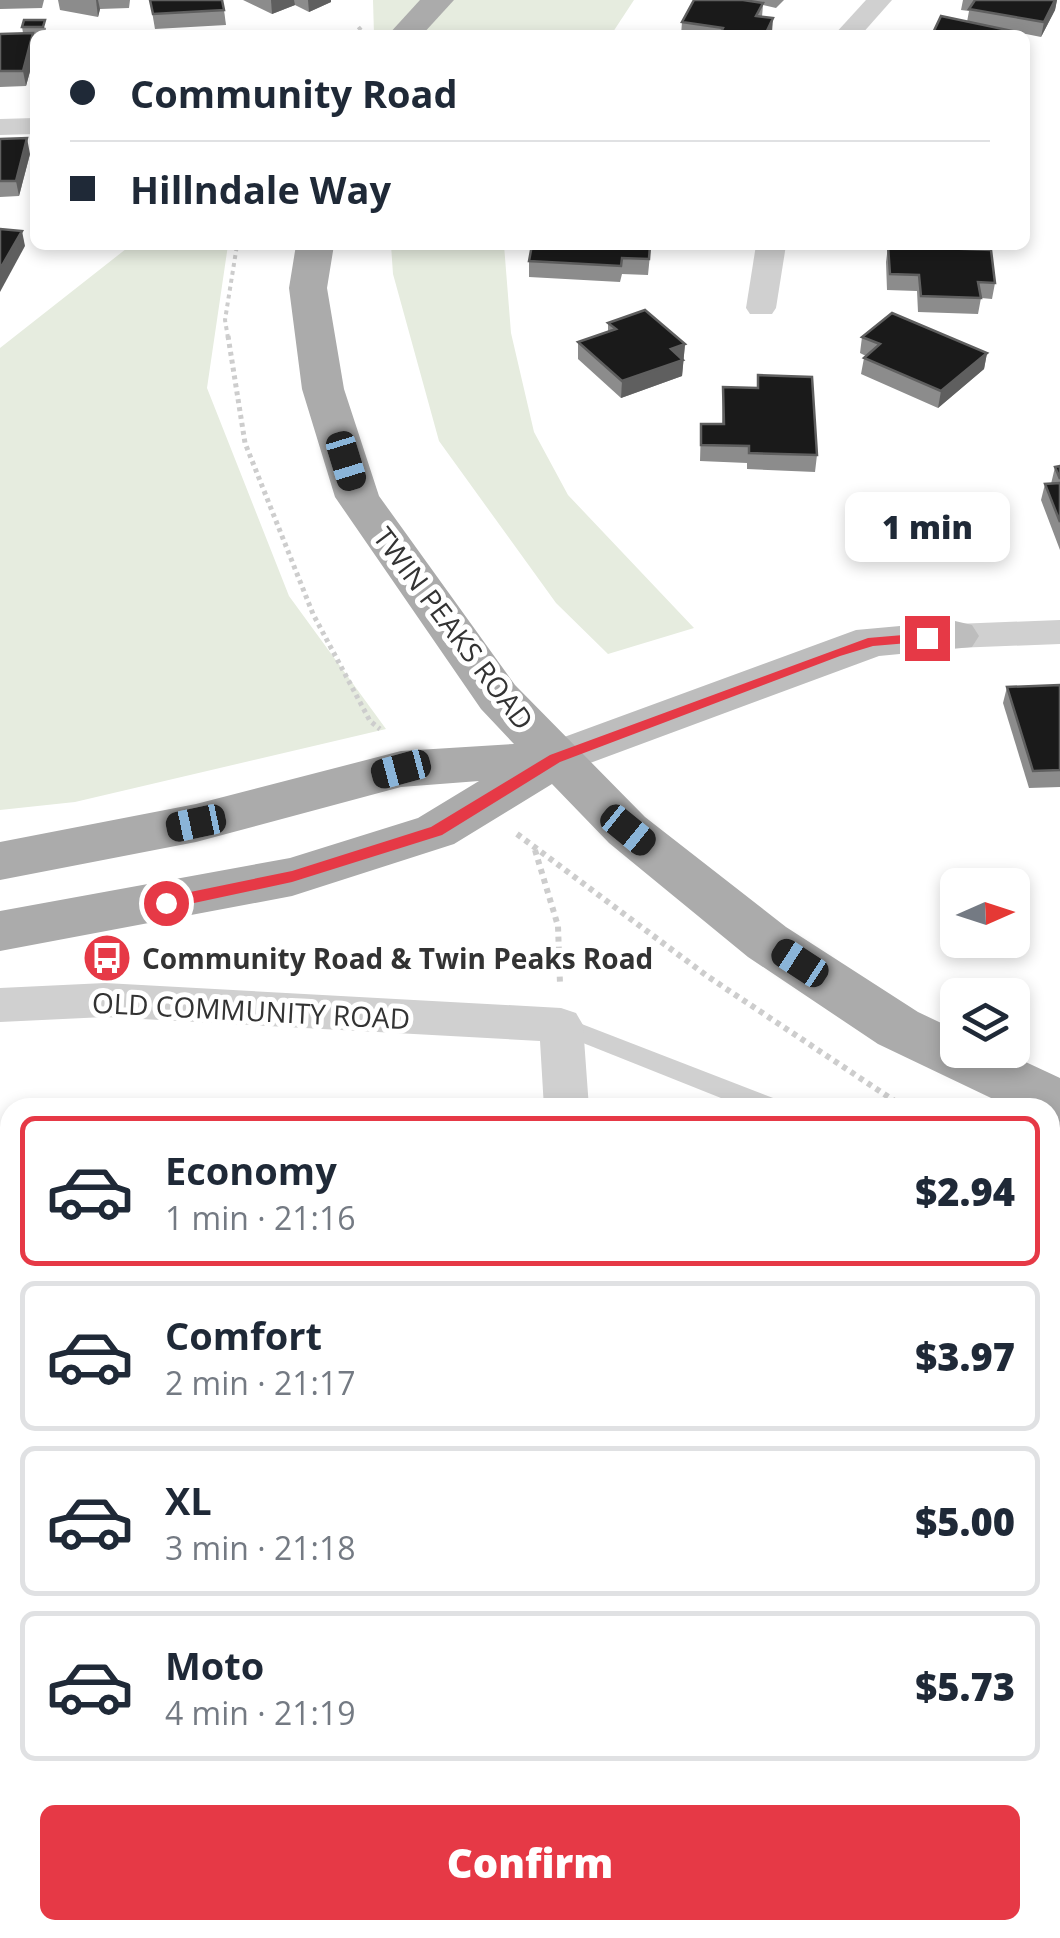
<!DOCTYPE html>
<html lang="en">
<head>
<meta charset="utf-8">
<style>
	body { margin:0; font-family:"Open Sans",sans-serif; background:#f2f2f3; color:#1f2937; height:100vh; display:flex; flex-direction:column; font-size:38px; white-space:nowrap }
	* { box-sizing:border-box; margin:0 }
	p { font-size:32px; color:#747a83 }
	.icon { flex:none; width:55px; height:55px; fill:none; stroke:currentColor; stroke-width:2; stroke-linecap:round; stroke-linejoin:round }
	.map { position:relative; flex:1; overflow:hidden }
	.sheet { position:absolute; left:0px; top:1098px; width:1060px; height:842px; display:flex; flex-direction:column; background:#fff; border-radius:30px 30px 0 0; box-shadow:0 5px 15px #0003 }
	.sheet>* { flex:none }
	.top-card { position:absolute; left:30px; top:30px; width:1000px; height:220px; border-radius:15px; box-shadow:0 5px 15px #0003; display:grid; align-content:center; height:220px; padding:0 40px; background:#fff }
	.needle { width:65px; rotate:87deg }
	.controls { position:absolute; left:940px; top:868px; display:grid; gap:20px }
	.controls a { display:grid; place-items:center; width:90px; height:90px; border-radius:15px; background:#fff; box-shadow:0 5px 15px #0003; font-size:50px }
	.end { position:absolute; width:45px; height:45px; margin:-22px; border:12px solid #e63946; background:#fff; box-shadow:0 0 0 5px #fff }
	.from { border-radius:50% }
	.bubble { position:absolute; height:70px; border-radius:15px; background:#fff; box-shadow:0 5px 15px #0003; font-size:32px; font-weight:800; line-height:70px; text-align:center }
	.car { position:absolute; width:30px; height:60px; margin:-30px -15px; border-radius:12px; box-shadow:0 0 8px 2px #0007; background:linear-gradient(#222 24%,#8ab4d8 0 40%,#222 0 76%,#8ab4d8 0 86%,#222 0) }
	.top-card b { display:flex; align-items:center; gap:35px; height:95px; font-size:38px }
	.top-card b+b { border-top:2px solid #e0e1e3 }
	.top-card i { width:25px; height:25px; background:#1f2937 }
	ul { padding:18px 0 0; list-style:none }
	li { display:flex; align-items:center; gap:30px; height:150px; margin:0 20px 15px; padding:0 20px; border:5px solid #e0e1e3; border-radius:15px }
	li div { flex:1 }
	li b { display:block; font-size:38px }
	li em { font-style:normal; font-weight:800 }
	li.active { border-color:#e63946 }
	li>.icon { width:90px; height:90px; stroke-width:1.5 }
	.action { display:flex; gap:20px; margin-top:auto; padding:20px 40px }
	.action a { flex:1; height:115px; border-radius:15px; background:#e63946; color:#fff; font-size:40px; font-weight:800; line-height:115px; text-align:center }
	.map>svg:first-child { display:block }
	.green { fill:#e6ecdf }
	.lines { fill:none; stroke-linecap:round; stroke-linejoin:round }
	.path-far2 { stroke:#cdcdcd; stroke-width:4; stroke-dasharray:4 4; stroke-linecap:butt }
	.path-far1 { stroke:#cdcdcd; stroke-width:5; stroke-dasharray:4 4; stroke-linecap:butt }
	.path { stroke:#cdcdcd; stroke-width:6; stroke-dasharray:5 5; stroke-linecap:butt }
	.lane { fill:#d0d0d0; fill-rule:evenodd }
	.street { fill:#d0d0d0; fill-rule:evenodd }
	.secondary { fill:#bdbdbd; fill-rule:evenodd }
	.primary { fill:#ababab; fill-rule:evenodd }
	.wall { fill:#8c8c8c }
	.shaded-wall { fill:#5f5f5f }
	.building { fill:#1a1a1a; stroke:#5f5f5f; stroke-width:2.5 }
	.route { fill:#e63946 }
	.labels { text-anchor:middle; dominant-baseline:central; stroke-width:10; stroke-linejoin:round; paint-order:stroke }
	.street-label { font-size:28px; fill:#333; stroke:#fff }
	.poi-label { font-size:28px; font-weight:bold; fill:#333; stroke:#fff; text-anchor:start }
</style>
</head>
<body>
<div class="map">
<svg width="1060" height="1938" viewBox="0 0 1060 1938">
	<rect width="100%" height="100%" fill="#fff"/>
	<!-- green -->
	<g class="green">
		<path d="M373,0H634L611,35H374Z"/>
		<path d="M131,245H228L207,388L289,596L386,729L75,802L0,810V348Z"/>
		<path d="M391,245H504L511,333L534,432L568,495L694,628L608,654L556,603L439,441L393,274Z"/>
	</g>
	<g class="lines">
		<!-- path-far2 -->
		<g class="path-far2">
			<path d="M352,35L364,25"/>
			<path d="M228,338L225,320L237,245"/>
		</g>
		<!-- path-far1 -->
		<path class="path-far1" d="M228,336L245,443L313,614L370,721L380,729"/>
		<!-- path -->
		<g class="path">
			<path d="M517,834L707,976L905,1108"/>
			<path d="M535,850L558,926L560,984"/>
			<path d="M1050,1190L1060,1195"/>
		</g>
		<!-- lane -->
		<path class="lane" d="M561,1016L781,1101L785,1108H746L553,1031L549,1025L553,1019Z"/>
		<!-- street -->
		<g class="street">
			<path d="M866,0H892L861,35H834Z"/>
			<path d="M35,118V134L0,135V119Z"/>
			<path d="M756,245H786L776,308L772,314H750L746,308Z"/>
			<path d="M1060,620V644L955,648L942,644L937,636L942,628L955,624Z"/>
			<path d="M105,983L561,1008L576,1013L583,1025L589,1108H544L540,1041L105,1017L0,1022V988Z"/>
			<path d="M10,1425V1473L0,1474V1426Z"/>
			<rect x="596" y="1930" width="60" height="8"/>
		</g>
		<!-- secondary -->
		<path class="secondary" d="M955,621L972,625L979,636L972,647L879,656L555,776L537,771L530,759L537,747L856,630Z"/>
		<!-- primary -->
		<g class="primary">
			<path d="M420,0H454L422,35H388Z"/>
			<path d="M296,245H334L327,288L344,389L379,496L515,685L645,817L786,927L918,1012L958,1031V1050H1000L1060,1078V1128L1050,1124V1108H1012L878,1044L748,957L609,843L552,784L454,844L292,896L0,951V911L290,858L418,818L479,781L401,787L196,842L0,880V842L196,804L401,751L514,744L481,709L335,497L302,389L289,288Z"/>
		</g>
	</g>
	<!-- wall -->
	<g class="wall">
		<path d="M0,0H44L42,8L0,9Z"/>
		<path d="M58,0H130L129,8L100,9L98,17L60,10Z"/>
		<path d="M150,0L224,10L226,25L155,29Z"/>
		<path d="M243,0H331V2L309,12L295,5L272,14Z"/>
		<path d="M694,0H784L776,8L763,5L762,17L772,33L771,35H681L682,22Z"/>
		<path d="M963,0H1057L1055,10L1041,37L967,22L969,11L961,10Z"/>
		<path d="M24,20L46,28L45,35H34L35,53L26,86L0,87V34L23,33L22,27Z"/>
		<path d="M0,139L30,154L19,196L0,197Z"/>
		<path d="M651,245L648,275L622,274L620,282L529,277V261Z"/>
		<path d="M888,246L995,283L992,299L981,298L978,314L918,312L917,291L887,290L886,262Z"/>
		<path d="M608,323L685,344L682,376L621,398L578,359V342L608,332Z"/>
		<path d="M862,337L987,353L984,369L938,408L861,374L864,358L866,356L860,353Z"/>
		<path d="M758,375L817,455L815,472L747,469V463L700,461L701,424H722L723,387L757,388Z"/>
		<path d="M1060,466V550L1041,500L1045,484H1051L1055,467Z"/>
		<path d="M1060,685V787L1029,788L1003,703L1007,687Z"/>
		<path d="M10,1129V1342H0V1130Z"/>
		<path d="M1050,1418H1060V1626L1050,1627Z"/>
		<rect x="0" y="1470" width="10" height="69"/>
		<path d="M222,1930H332V1934L239,1938H225Z"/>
		<path d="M769,1930H1050L1058,1938H770Z"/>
	</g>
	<!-- shaded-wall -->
	<g class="shaded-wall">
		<path d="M96,0H98L100,9L98,17Z"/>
		<path d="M271,0H294L295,5L272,14Z"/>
		<path d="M308,0H331V2L309,12Z"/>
		<path d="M1055,0H1057L1055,10L1041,37L1044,22Z"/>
		<path d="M773,18L772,33L771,35H765Z"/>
		<path d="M33,33L35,53L26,86L23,71Z"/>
		<path d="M27,138L30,154L19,196L16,181Z"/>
		<path d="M22,231L25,246L0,292V269Z"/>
		<path d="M685,344L682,376L621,398L622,381L671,349Z"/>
		<path d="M987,353L984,369L938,408L941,391Z"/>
		<path d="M7,1678L10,1682V1746L3,1800L10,1810V1824L9,1836L0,1845V1734Z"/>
		<path d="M0,1880L4,1885L0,1919Z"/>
		<path d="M159,1930H167L166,1938H158Z"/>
	</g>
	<!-- building -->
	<g class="building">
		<path d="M150,0H222L224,10L153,14Z"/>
		<path d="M694,0H743L763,3L756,16L773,18L765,35L720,34L723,28L682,22Z"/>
		<path d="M975,0H1055L1044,22L969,9Z"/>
		<path d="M941,16L1022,33L1021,35H932Z"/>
		<path d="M24,20H45L43,27H22Z"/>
		<path d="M180,32H221L220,35H180Z"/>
		<path d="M33,33L23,71H0V34Z"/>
		<path d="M27,138L16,181H0V139Z"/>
		<path d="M0,229L22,231L0,269Z"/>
		<path d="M532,245H650L649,259L622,258L621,266L529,261Z"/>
		<path d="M888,246L991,250L995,283L978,282L981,298L921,296L919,275L890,274Z"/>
		<path d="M645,310L685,344L671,349L683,360L622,381L578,342L616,329L608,323Z"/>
		<path d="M892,313L987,353L941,391L864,358L880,344L862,337Z"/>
		<path d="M758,375L812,377L817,455L749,453V446L701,445V424H724L723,387L758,388Z"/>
		<path d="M1060,466V479L1055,467Z"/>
		<path d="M1060,483V522L1045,484Z"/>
		<path d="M1060,685V770L1033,771L1007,687Z"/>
		<path d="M10,1129V1327H0V1130Z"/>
		<rect x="1050" y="1418" width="10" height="192"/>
		<rect x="0" y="1470" width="10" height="62"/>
		<path d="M0,1678H7L0,1734Z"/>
		<path d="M1050,1902L1058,1938H776L775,1930H1050Z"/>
		<path d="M79,1930H159L158,1938H78Z"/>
	</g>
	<!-- route -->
	<path class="route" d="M927,633L934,638L932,641L873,646L840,656L560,762L442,835L292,882L166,909L159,903L166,897L292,871L431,827L550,755L868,638Z"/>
	<!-- icons -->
	<defs>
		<g id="bus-disc" transform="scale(2.5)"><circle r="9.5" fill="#e63946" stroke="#fff"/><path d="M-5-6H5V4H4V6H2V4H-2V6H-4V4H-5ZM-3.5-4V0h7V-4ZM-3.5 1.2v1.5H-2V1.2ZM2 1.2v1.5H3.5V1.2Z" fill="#fff"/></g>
	</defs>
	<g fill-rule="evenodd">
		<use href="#bus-disc" x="107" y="958"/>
	</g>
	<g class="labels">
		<!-- street labels -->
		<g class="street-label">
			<text transform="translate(454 628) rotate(53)">TWIN PEAKS ROAD</text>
			<text transform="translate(251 1010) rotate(3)">OLD COMMUNITY ROAD</text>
		</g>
		<!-- poi labels -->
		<g class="poi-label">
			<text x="142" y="958">Community Road &amp; Twin Peaks Road</text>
		</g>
	</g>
</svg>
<div class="controls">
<a><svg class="needle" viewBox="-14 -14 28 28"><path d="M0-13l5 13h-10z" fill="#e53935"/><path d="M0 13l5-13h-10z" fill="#747a83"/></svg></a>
<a><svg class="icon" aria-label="layers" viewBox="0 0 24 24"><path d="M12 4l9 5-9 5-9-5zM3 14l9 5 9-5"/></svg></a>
</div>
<i class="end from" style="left:166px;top:903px"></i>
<i class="end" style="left:927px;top:638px"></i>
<div class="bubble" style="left:845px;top:492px;width:165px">1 min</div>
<i class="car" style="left:346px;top:461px;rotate:163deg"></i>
<i class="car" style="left:401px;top:769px;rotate:255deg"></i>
<i class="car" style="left:196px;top:823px;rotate:258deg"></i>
<i class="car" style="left:628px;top:830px;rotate:129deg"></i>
<i class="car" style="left:800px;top:963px;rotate:303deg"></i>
<div class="top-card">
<b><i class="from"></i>Community Road</b>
<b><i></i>Hillndale Way</b>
</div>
<section class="sheet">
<ul>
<li class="active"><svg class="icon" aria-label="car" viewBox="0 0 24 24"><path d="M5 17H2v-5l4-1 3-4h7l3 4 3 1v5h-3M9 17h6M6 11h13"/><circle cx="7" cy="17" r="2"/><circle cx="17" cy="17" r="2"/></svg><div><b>Economy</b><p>1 min · 21:16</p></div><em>$2.94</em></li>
<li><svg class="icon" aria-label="car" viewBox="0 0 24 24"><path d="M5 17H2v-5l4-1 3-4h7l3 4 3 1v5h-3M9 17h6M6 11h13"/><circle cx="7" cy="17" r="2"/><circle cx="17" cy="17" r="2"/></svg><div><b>Comfort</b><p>2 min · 21:17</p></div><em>$3.97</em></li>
<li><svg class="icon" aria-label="car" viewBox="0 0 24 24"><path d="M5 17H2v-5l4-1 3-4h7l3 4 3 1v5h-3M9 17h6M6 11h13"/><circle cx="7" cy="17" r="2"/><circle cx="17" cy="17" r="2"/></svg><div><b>XL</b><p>3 min · 21:18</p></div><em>$5.00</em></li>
<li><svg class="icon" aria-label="car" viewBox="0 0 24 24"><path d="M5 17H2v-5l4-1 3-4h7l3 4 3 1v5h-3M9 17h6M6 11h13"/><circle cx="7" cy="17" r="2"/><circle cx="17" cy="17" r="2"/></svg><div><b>Moto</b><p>4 min · 21:19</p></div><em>$5.73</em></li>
</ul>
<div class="action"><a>Confirm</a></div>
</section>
</div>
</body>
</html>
